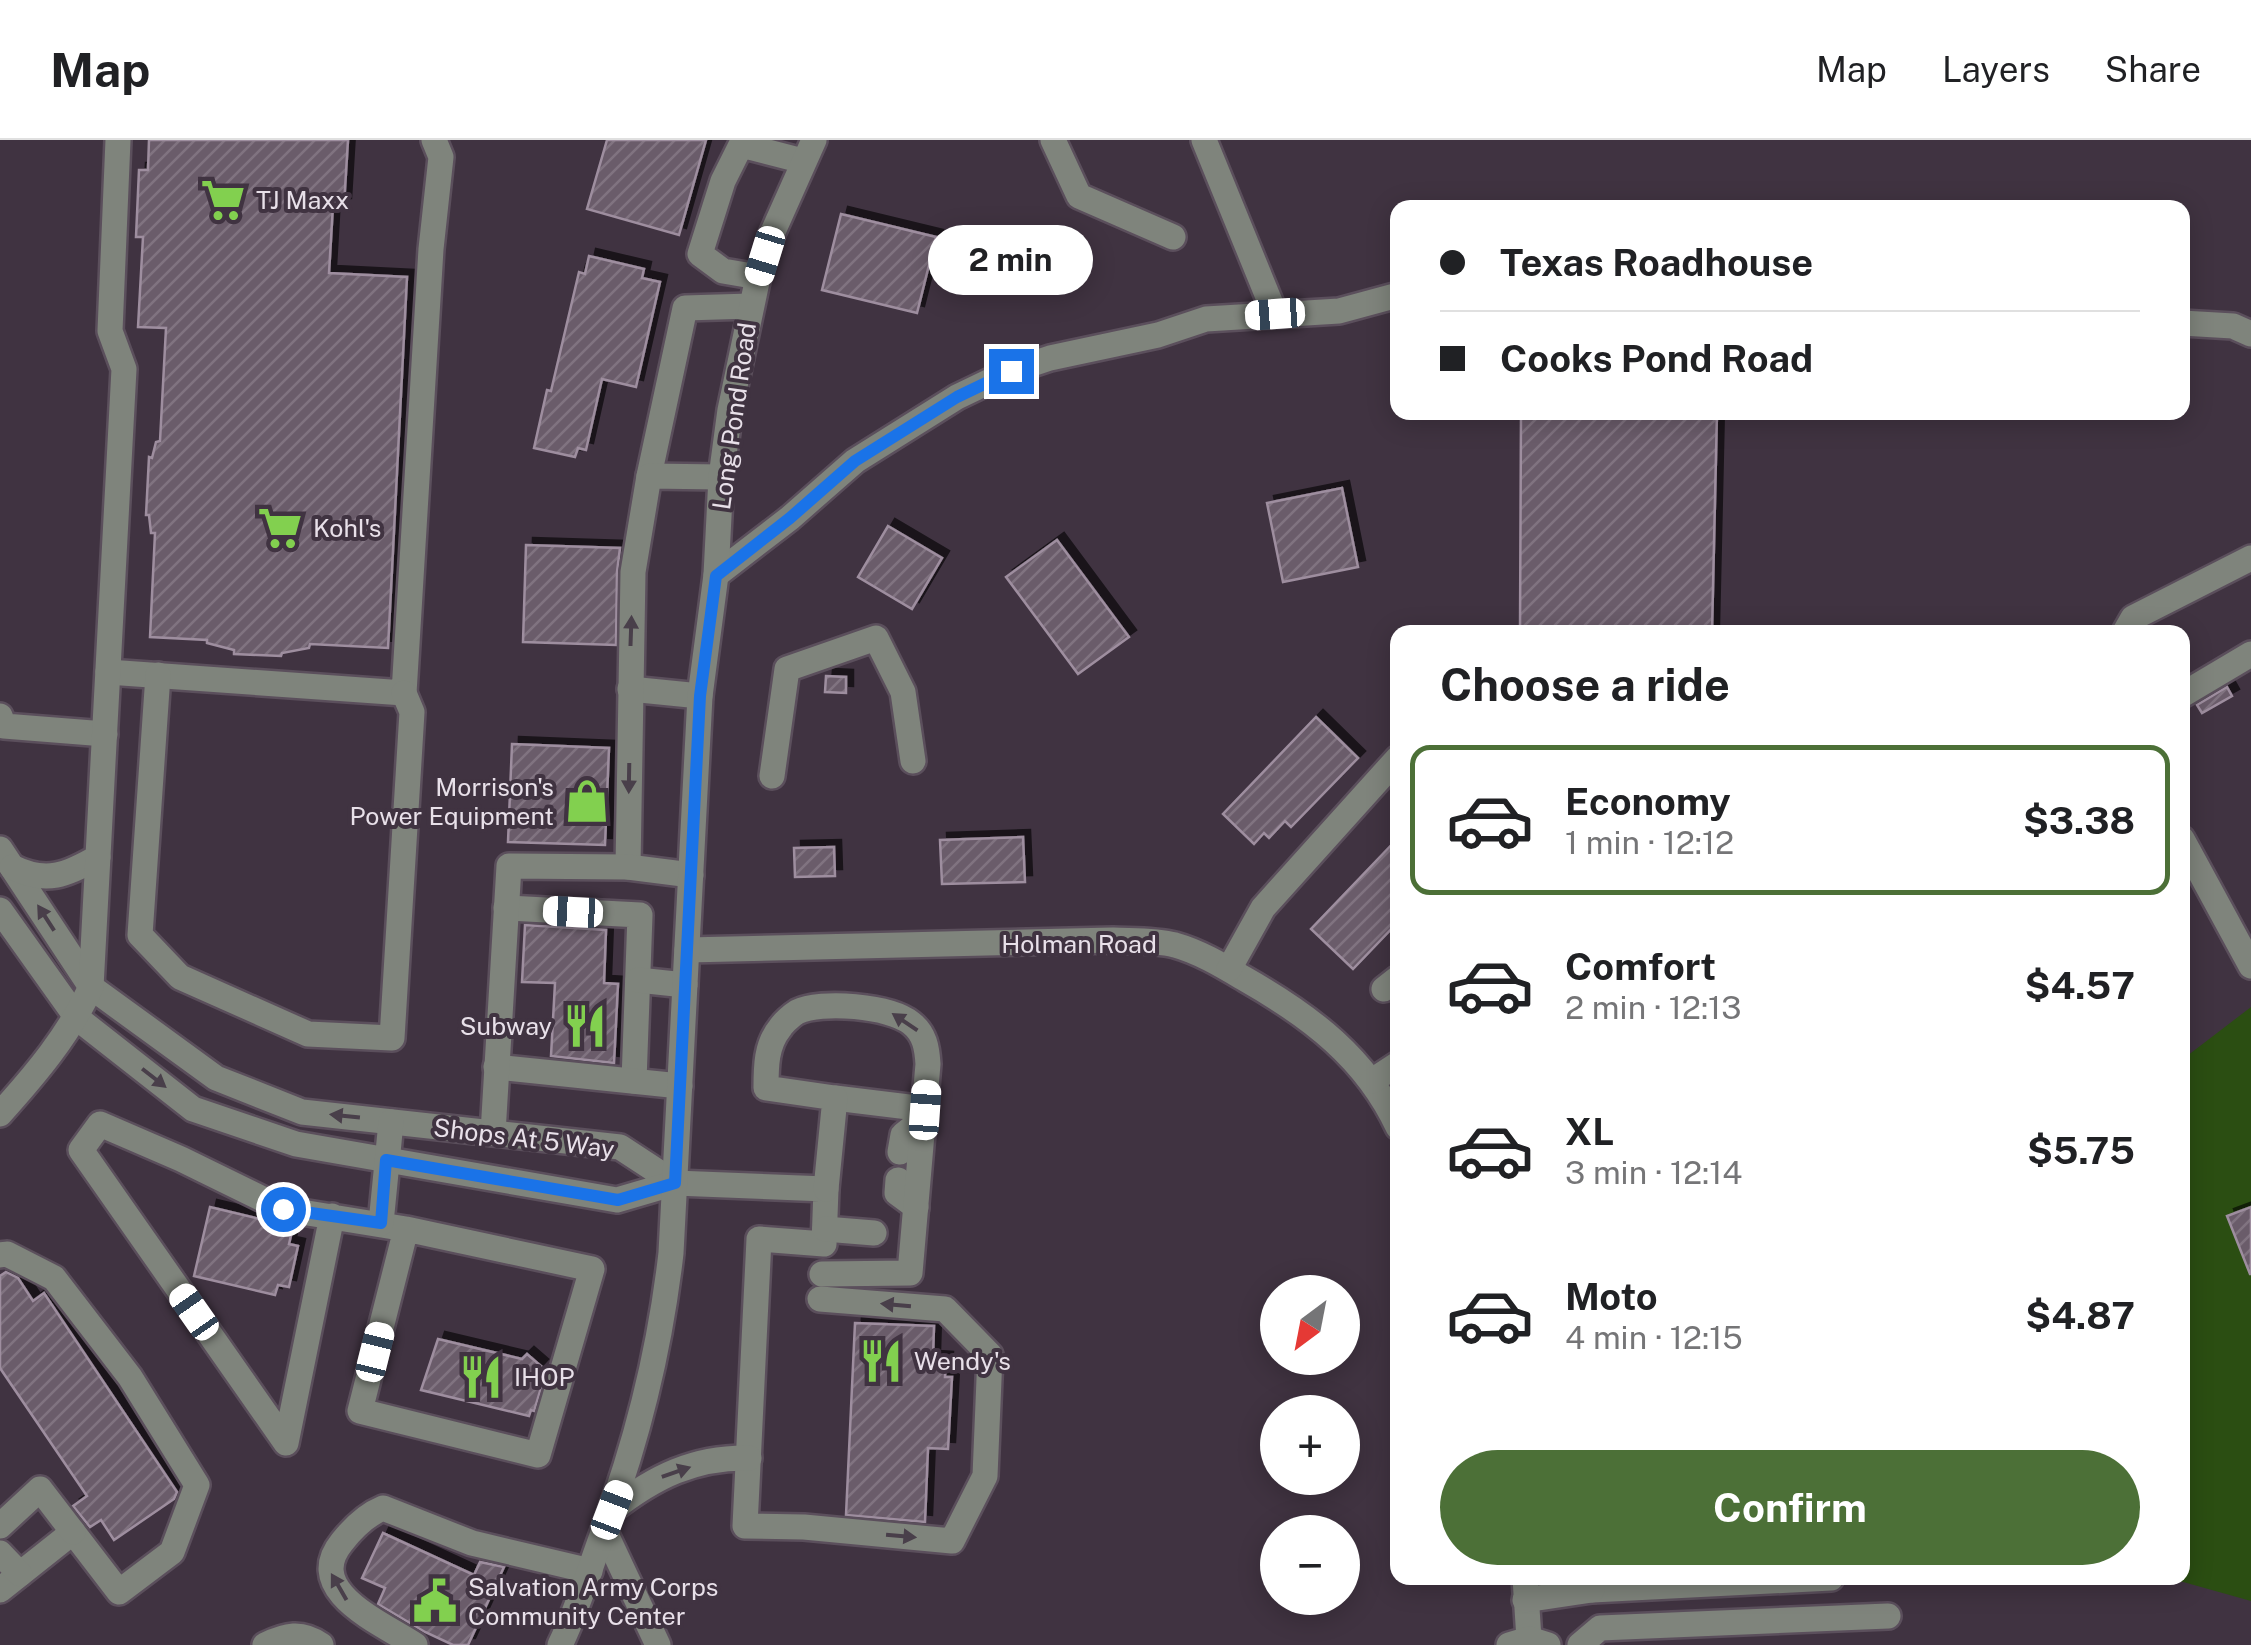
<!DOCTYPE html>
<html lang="en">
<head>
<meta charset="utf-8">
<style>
	body { margin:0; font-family:"Public Sans",sans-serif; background:#f6f6f6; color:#202124; height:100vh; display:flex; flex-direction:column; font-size:38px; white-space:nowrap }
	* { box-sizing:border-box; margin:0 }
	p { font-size:32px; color:#757577 }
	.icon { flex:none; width:55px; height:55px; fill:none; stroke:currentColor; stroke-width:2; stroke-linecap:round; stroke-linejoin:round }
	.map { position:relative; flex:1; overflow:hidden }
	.sheet { position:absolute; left:1390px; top:485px; width:800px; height:960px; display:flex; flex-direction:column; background:#fff; border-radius:20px; box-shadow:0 5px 25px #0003 }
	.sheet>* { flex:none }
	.top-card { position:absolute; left:1390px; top:60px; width:800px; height:220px; border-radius:20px; box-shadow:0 5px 25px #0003; display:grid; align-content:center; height:220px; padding:0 50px; background:#fff }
	.needle { width:65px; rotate:212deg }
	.tools { position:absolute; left:1260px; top:1135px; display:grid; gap:20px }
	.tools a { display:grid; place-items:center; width:100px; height:100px; border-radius:50%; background:#fff; box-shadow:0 5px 25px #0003; font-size:50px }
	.end { position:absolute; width:45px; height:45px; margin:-22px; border:12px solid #1a73e8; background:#fff; box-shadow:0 0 0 5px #fff }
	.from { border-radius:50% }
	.bubble { position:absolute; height:70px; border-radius:35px; background:#fff; box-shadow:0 5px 25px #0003; font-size:32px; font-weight:700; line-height:70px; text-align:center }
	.car { position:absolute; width:30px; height:60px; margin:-30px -15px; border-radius:12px; box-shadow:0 0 8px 2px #0007; background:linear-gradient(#fff 24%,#345 0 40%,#fff 0 76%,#345 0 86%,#fff 0) }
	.top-card b { display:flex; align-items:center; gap:35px; height:95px; font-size:38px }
	.top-card b+b { border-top:2px solid #e0e0e0 }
	.top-card i { width:25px; height:25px; background:#202124 }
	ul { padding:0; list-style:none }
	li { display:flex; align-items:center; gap:30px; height:150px; margin:0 20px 15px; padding:0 30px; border:5px solid transparent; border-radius:20px }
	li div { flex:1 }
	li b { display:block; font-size:38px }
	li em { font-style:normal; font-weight:700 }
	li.on { border-color:#4c7037 }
	li>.icon { width:90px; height:90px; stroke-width:1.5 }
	h2 { padding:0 50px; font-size:45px; line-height:120px }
	.primary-button { display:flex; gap:20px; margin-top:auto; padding:20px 50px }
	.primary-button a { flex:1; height:115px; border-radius:60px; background:#4c7037; color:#fff; font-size:40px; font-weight:700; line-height:115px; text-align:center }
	header { display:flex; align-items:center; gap:60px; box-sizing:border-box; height:140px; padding:0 50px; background:#fff; border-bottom:2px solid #e0e0e0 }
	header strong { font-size:48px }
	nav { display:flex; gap:55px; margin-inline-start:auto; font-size:35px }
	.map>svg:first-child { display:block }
	.park { fill:#2b4e12 }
	.building { fill:url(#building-hatch); stroke:#9e8e9f; stroke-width:2.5; filter:url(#shadow) }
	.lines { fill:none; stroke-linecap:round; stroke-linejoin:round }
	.minor-casing { stroke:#5b4f5c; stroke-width:30 }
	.minor { stroke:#7f847c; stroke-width:25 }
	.oneway { fill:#493f4a }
	.route { stroke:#1a73e8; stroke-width:12 }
	.labels { text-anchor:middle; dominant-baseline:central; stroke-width:8; stroke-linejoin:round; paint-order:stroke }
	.poi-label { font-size:25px; fill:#e8e0e9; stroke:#403341; text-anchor:start }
	.street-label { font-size:25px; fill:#e8e0e9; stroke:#403341 }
</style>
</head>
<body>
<header>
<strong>Map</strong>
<nav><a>Map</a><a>Layers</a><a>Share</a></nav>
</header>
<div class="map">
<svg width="2251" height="1505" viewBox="0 0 2251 1505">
	<defs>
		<pattern id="building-hatch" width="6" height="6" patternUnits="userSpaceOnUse" patternTransform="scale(2.5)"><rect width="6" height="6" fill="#6b5c6b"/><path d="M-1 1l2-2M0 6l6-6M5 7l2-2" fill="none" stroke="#807380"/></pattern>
		<filter id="shadow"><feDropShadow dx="7" dy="-7" stdDeviation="0" flood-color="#0009"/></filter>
	</defs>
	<rect width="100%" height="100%" fill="#403341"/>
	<!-- park -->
	<path class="park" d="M2251,867V1461L2169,1438H2182L2183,919Z"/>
	<!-- building -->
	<g class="building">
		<path d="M149,0H348L344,65H333L329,133L407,137L388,508L310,504L309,508L282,513L281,516L234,514V510L207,503V500L150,497L155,393H151L149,375H146L149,317L152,318L156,302L160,301L166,188L138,187L143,97H136L139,30H148Z"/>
		<path d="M607,0H706L679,95L587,69Z"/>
		<path d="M841,74L936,97L917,173L822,150Z"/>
		<path d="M589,116L644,129L642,138L660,142L636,247L602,239L586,310L578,308L575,317L534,308L547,250L551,251L579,132L585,134Z"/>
		<path d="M1521,272H1717L1712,492H1520Z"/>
		<path d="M1342,348L1358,427L1283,442L1267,363Z"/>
		<path d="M888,386L942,418L912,469L858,437Z"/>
		<path d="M1057,400L1129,497L1078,534L1006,437Z"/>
		<path d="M526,405L620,408L617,432L616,505L523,502Z"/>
		<path d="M826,536L846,537V553L825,552Z"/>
		<path d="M2227,547L2232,556L2202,573L2197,565Z"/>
		<path d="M1316,577L1358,618L1291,687L1285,681L1269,698L1264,693L1254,704L1223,674Z"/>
		<path d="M512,604L609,608L605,705L508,702Z"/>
		<path d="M1023,697L1025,742L942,744L940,700Z"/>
		<path d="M1398,698V782L1353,829L1311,789Z"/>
		<path d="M834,707L835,736L795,737L794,708Z"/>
		<path d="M525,785L606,790L604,843L618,844L614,923L551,916L555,843L522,842Z"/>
		<path d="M210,1067L293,1087L289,1104L298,1106L289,1147L278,1145L275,1155L194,1136Z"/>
		<path d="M2251,1067V1134H2250L2227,1076Z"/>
		<path d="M6,1132L18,1138L33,1161L44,1153L177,1352L174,1359L114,1400L101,1380L90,1387L73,1366L87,1356L0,1228V1136Z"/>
		<path d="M855,1183L934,1186L933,1218L946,1219L945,1237H952L948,1309L928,1308L925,1382L846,1375Z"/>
		<path d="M438,1199L522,1219L527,1214L541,1226L530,1238L543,1241L534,1271L531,1270L529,1276L421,1250Z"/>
		<path d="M383,1393L474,1435L480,1422L504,1427L468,1505H453L425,1492L378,1464L385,1448L362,1438Z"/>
	</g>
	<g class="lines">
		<!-- minor casing -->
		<g class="minor-casing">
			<g id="minor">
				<path d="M1053,0L1079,56L1173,97"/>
				<path d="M1204,0L1275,174"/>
				<path d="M758,137L723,131L700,114L723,41L741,5L803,21"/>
				<path d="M2182,183L2233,186L2251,194"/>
				<path d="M649,336L685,168L751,166"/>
				<path d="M716,435L790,378L855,321L957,257L1011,231L1050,218L1158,195L1206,179L1339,171L1398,155"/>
				<path d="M2125,492L2133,478L2251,418"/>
				<path d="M108,532L404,553L431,109L441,17L434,0"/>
				<path d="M158,535L140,795L180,837L308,894L392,898L412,572L404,553"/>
				<path d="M630,549L700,556"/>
				<path d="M2182,555L2251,514"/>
				<path d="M0,576L4,586L105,594"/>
				<path d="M772,636L787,529L876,498L903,552L913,621"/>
				<path d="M2182,699L2251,826"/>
				<path d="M0,709L91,847L216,938L302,972L620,1007L675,1043"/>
				<path d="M12,727C46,744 67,735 98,717"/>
				<path d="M628,727L633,432L649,336L721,337"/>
				<path d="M506,768L640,775L634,941"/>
				<path d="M0,770L77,878L193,969L296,1004L617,1060L675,1043L826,1049L824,1104L759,1099L745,1386L804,1387L952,1401L985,1336L990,1215L945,1169L820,1159"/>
				<path d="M687,810L1113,800C1133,801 1155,800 1175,805C1200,812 1223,826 1245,839C1310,876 1366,918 1398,987"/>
				<path d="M1229,829L1263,768L1398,618"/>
				<path d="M638,840L685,845"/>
				<path d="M1384,849L1398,838"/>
				<path d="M496,927L680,946"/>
				<path d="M1372,941L1398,924"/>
				<path d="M835,958L925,969"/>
				<path d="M0,974C35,935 69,895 91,847L124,229L110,191L118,0"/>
				<path d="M493,993L509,726L628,727L691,735"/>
				<path d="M900,1012L903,995L924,978"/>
				<path d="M898,1040L897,1053L916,1067"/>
				<path d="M332,1076L286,1303L81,1010L100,984L181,1019L283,1069L406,1089L592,1129L538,1315L360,1271L406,1089"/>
				<path d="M381,1083L391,982"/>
				<path d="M825,1089L874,1093"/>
				<path d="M0,1115L7,1114L54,1138L130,1237L197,1345L172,1412L119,1452L73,1392L0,1450"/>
				<path d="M822,1134L910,1133L928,924C927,908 925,894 911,883C890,866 821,860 797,872C792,875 783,883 780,888C766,905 766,927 766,948L835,958L826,1049"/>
				<path d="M612,1370C654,1337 694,1317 749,1318"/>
				<path d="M0,1386L40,1349L73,1392"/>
				<path d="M604,1390L658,1505"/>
				<path d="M0,1413L20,1434"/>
				<path d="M1525,1438L1529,1499"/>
				<path d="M1592,1450L1831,1438"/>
				<path d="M1525,1460L1592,1450L1590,1438"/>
				<path d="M265,1505C286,1495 301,1491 321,1505"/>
				<path d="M415,1505C382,1483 302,1451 342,1402C353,1388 366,1375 383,1368L472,1403L590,1431"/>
				<path d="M560,1505C578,1468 590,1428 604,1390C638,1299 660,1209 671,1113L700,556L716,435L721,337L730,270L758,137L772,94L814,0"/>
				<path d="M1509,1505L1529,1499L1548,1505"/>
				<path d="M1580,1505L1600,1488L1888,1476"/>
			</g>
		</g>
		<!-- minor -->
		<use href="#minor" class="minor"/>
	</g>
	<!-- one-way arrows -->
	<defs><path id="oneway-solid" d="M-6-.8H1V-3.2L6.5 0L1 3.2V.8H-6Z" transform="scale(2.5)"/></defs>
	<g class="oneway">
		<use href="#oneway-solid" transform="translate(631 491) rotate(-88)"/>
		<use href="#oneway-solid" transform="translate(629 638) rotate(91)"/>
		<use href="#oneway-solid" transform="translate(46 778) rotate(-123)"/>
		<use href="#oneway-solid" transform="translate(905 882) rotate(-146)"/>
		<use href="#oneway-solid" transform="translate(154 938) rotate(38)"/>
		<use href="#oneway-solid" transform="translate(345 976) rotate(-174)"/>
		<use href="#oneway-solid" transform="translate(896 1165) rotate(-175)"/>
		<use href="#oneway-solid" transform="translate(676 1332) rotate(-19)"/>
		<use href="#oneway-solid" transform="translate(901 1396) rotate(5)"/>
		<use href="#oneway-solid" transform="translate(339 1447) rotate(-120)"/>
	</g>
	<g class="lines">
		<!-- route -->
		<path class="route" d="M283,1069L381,1083L386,1020L618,1060L675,1043L700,556L716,436L790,378L855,321L957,257L1011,231"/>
	</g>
	<!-- icons -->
	<defs>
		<g id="supermarket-bare" transform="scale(3.45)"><path d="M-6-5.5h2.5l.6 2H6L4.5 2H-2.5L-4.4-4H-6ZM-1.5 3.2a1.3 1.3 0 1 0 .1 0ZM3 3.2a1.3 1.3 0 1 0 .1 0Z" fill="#82d04f" stroke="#403341" stroke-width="2.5" paint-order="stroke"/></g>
		<g id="shop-bare" transform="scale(3.45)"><path d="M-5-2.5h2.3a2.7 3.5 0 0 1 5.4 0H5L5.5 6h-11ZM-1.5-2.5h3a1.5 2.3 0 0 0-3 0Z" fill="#82d04f" stroke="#403341" stroke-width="2.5" paint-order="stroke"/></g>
		<g id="restaurant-bare" transform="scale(3.45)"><path d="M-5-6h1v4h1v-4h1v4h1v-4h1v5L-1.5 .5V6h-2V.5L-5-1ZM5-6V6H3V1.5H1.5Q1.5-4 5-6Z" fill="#82d04f" stroke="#403341" stroke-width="2.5" paint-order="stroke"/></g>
		<g id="civic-bare" transform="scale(3.45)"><path d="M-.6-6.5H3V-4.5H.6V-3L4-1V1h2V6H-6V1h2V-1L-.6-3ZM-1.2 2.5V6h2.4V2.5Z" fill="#82d04f" stroke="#403341" stroke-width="2.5" paint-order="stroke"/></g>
	</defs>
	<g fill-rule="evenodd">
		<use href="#supermarket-bare" x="223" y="60"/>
		<use href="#supermarket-bare" x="280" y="388"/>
		<use href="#shop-bare" x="587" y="661"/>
		<use href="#restaurant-bare" x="585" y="886"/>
		<use href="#restaurant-bare" x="881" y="1221"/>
		<use href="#restaurant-bare" x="481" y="1237"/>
		<use href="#civic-bare" x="435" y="1461"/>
	</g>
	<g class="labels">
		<!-- poi labels -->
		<g class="poi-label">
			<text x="256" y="60">TJ Maxx</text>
			<text x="313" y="388">Kohl's</text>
			<text x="554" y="647" text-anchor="end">Morrison's<tspan x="554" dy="29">Power Equipment</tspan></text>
			<text x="552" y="886" text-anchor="end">Subway</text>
			<text x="914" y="1221">Wendy's</text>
			<text x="514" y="1237">IHOP</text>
			<text x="468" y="1447">Salvation Army Corps<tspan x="468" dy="29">Community Center</tspan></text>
		</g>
		<!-- street labels -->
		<g class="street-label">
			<text transform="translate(734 276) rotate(-82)">Long Pond Road</text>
			<text x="1079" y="804">Holman Road</text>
			<text transform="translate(524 998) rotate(7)">Shops At 5 Way</text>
		</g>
	</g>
</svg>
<div class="tools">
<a><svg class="needle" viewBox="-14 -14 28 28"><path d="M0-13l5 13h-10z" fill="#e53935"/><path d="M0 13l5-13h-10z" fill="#757577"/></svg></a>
<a>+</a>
<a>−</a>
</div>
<i class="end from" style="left:283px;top:1069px"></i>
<i class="end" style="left:1011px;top:231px"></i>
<div class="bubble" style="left:928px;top:85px;width:165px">2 min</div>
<i class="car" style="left:765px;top:116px;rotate:197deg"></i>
<i class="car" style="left:1275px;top:174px;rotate:266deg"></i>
<i class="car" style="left:573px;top:772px;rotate:273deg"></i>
<i class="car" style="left:925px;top:970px;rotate:4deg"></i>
<i class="car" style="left:194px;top:1172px;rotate:325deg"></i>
<i class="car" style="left:375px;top:1212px;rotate:14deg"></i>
<i class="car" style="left:612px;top:1370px;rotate:21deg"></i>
<div class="top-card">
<b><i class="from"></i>Texas Roadhouse</b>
<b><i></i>Cooks Pond Road</b>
</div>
<section class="sheet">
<h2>Choose a ride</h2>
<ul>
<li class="on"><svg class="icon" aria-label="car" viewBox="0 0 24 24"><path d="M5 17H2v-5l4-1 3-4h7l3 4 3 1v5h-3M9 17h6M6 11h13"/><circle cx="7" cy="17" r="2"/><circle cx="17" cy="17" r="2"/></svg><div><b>Economy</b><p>1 min · 12:12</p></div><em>$3.38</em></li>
<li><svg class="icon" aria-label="car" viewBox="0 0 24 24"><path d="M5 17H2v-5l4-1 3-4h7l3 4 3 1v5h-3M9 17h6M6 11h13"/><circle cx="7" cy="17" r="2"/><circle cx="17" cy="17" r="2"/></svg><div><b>Comfort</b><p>2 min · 12:13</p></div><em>$4.57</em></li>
<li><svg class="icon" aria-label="car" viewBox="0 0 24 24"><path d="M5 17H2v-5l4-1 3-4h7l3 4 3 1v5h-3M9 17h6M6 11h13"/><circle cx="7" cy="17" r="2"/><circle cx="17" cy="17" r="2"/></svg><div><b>XL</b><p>3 min · 12:14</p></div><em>$5.75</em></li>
<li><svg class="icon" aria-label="car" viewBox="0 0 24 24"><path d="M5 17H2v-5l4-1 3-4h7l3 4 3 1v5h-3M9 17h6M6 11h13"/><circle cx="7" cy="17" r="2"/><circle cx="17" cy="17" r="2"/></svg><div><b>Moto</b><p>4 min · 12:15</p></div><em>$4.87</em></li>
</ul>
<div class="primary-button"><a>Confirm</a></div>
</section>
</div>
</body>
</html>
